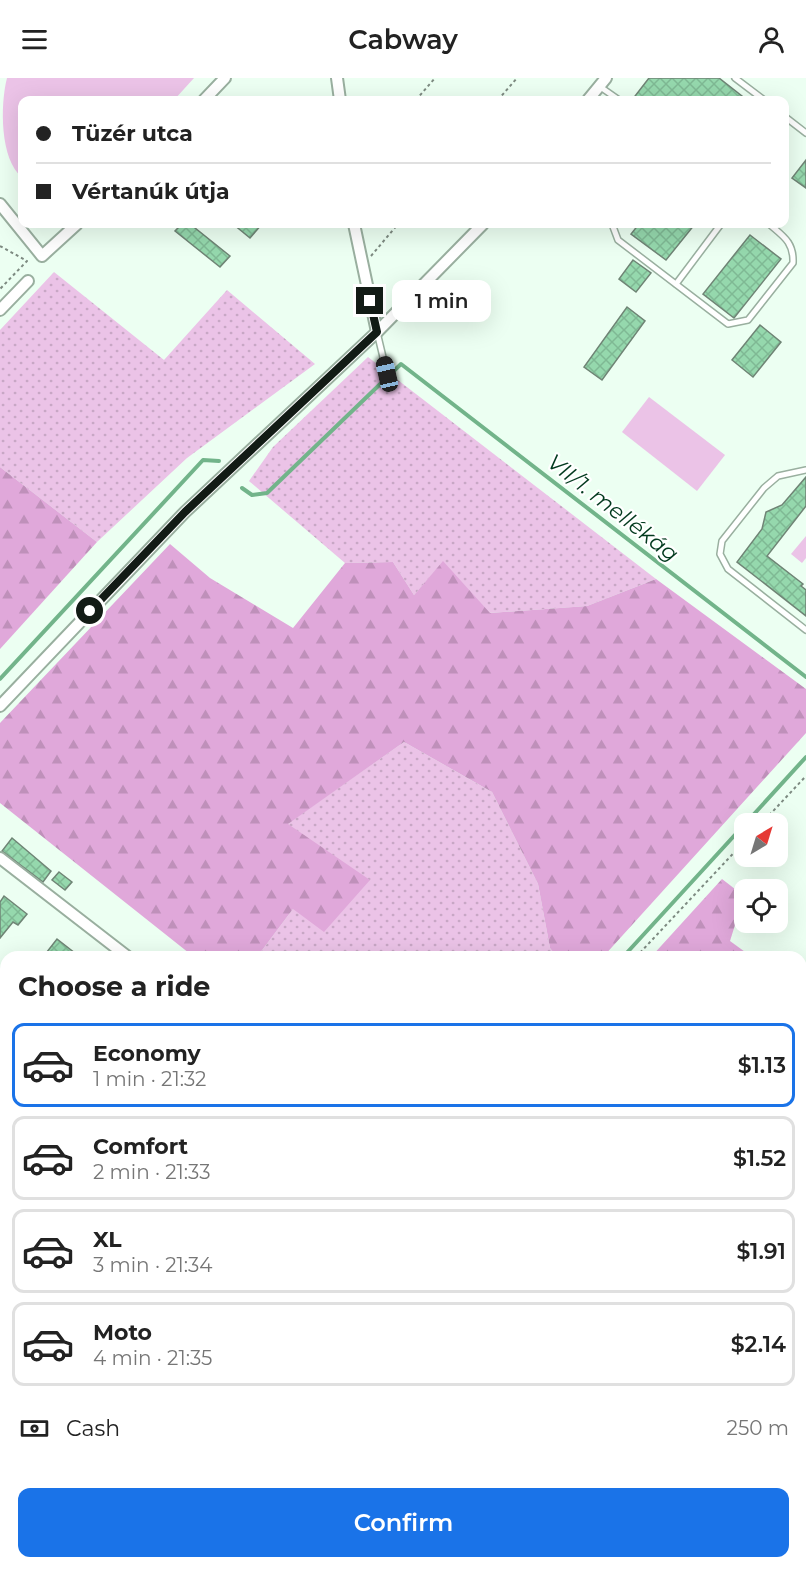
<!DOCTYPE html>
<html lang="en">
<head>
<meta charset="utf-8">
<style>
	body { margin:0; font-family:Montserrat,sans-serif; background:#f6f6f6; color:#222; height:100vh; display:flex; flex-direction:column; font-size:22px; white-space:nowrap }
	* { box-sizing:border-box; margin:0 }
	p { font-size:20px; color:#767676 }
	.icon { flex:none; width:33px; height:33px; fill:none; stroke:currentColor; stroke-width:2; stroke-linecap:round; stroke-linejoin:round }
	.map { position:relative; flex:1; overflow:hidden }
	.sheet { position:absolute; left:0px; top:873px; width:807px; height:618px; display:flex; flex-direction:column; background:#fff; border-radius:18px 18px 0 0; box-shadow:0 6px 24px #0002 }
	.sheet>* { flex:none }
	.guide { position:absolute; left:18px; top:18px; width:771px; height:132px; border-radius:12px; box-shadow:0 6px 24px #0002; display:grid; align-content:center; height:132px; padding:0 18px; background:#fff }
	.needle { width:39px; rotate:38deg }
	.controls { position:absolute; left:734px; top:735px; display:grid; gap:12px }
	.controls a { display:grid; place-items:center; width:54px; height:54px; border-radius:12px; background:#fff; box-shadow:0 6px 24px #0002; font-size:30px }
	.end { position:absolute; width:27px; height:27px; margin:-14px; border:8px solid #121b15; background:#fff; box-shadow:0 0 0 3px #fff }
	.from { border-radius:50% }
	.bubble { position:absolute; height:42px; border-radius:12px; background:#fff; box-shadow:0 6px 24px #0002; font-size:20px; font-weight:600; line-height:42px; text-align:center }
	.car { position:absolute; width:18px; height:36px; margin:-18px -9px; border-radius:8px; box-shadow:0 0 4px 2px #0007; background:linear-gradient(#222 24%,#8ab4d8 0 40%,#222 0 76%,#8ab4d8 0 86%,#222 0) }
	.guide b { display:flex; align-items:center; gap:21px; height:57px; font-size:22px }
	.guide b+b { border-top:2px solid #e0e0e0 }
	.guide i { width:15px; height:15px; background:#222 }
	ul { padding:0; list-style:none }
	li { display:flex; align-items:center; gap:18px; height:84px; margin:0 12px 9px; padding:0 6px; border:3px solid #e0e0e0; border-radius:12px }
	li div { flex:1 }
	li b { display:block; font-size:22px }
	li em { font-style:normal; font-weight:600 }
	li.current { border-color:#1a73e8 }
	li>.icon { width:54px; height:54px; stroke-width:1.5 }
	h2 { padding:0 18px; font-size:27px; line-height:72px }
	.pay { display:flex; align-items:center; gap:15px; height:66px; padding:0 18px; font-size:22px }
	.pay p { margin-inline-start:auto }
	.button { display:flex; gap:12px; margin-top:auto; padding:12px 18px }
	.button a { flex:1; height:69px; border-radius:12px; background:#1a73e8; color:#fff; font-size:24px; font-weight:600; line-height:69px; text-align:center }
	header { display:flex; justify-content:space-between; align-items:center; height:78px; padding:0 18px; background:#fff; font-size:27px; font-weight:600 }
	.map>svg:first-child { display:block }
	.grass { fill:url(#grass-dots) }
	.forest { fill:url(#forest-firs) }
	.pitch { fill:#ebc3e7 }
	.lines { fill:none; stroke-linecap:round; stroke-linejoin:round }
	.stream { stroke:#72b48a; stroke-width:4 }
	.building { fill:url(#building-cross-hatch); stroke:#6f8475; stroke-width:1.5 }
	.lane-casing { stroke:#99af9f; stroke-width:8 }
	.street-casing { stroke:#99af9f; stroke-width:14 }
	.path { stroke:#7d8a81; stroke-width:2; stroke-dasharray:3 3; stroke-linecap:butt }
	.lane { stroke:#fff; stroke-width:5 }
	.street { stroke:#fff; stroke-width:10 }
	.route { stroke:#121b15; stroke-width:8 }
	.labels { text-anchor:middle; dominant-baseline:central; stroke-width:4.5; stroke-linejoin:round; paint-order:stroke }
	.water-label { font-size:22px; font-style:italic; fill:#023a1e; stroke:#fff }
</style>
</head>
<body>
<header><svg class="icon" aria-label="menu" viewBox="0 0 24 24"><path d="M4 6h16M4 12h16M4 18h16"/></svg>Cabway<svg class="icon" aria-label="person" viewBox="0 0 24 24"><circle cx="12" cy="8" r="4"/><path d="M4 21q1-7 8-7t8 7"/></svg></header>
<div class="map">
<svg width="806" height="1491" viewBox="0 0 806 1491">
	<defs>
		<pattern id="grass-dots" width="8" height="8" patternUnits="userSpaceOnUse" patternTransform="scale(1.5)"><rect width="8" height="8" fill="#ebc3e7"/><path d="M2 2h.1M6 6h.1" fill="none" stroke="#c8a7c5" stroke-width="1.8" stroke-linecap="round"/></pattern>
		<pattern id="forest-firs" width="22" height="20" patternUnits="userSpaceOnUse" patternTransform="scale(1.5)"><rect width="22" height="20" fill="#e0a8da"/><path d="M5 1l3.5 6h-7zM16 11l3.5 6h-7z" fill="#bf90ba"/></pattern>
		<pattern id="building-cross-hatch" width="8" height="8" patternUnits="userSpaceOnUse" patternTransform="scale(1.5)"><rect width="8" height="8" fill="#95d8ad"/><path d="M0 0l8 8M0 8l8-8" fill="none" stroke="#7fb994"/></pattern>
	</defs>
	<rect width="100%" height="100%" fill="#ecfff2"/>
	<!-- grass -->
	<g class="grass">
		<path d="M54,194L164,282L227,212L315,286L187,380L97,464L0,389V252Z"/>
		<path d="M368,279L656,501L587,528L489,535L443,484L414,517L393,484L345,485L249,403L273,369Z"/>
		<path d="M404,664L492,714L538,806L550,870L557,879H257L293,831L287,746Z"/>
	</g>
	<!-- forest -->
	<g class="forest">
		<path d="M0,389L97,464L0,571Z"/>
		<path d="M170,466L210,500L293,550L345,485L393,484L414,517L443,483L490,535L587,528L656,501L806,611V655L603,879H557L550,870L538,806L492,714L404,664L288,746L370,802L324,854L293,831L257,879H194L0,725V645Z"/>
		<path d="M722,801L744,818L730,863L752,879H651Z"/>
		<path d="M801,915L806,919V972L801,979Z"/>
	</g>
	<!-- pitch -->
	<g class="pitch">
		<path d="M7,0H194L174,22H22V99C0,82 0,27 7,0Z"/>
		<path d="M649,319L725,377L697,413L622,354Z"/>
		<path d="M806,458V480L802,485L791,476Z"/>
	</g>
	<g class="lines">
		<!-- stream -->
		<g class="stream">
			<path d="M242,410L252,417L267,415L401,286L806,599"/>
			<path d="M0,601L203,382L219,383"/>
			<path d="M745,746L806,679"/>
			<path d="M623,879L744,747"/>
		</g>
	</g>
	<!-- building -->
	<g class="building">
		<path d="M649,0H719L747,22H632Z"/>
		<path d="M806,82V110L792,100Z"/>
		<path d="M182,146H190L230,178L220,189L175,153Z"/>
		<path d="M233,146H262L250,160Z"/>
		<path d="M639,146H695L666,182L631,156Z"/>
		<path d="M750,157L781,181L734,240L703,216Z"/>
		<path d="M633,182L651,195L636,214L619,201Z"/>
		<path d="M627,229L645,243L602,302L584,289Z"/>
		<path d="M760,247L781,264L753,299L732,282Z"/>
		<path d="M806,399V428L767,478L803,506L801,508L806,512V538L737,484L762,451L766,434L782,427Z"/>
		<path d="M12,760L51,793L43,804L2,773Z"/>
		<path d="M59,794L72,804L65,812L52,802Z"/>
		<path d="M4,818L27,836L18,847L13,844L0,860V824Z"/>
		<path d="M57,861L80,879H43Z"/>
	</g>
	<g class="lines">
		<!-- lane casing -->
		<g class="lane-casing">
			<g id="lane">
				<path d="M735,0L764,22"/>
				<path d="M599,8L619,22"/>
				<path d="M784,38L806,55"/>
				<path d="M612,146L618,162L728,246L748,242L793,185C794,164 783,158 769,146"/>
				<path d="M676,206L721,146"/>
				<path d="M377,254L387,296"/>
				<path d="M806,392L778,398L764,410L722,463L720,476L728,491L806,552"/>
			</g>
		</g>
		<!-- street casing -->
		<g class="street-casing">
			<g id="street">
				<path d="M337,0L340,22"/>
				<path d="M204,22L225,0"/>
				<path d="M588,22L606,0"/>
				<path d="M0,126L42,178L77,146"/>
				<path d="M354,146L377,254"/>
				<path d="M0,232L28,203"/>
				<path d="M0,628L185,434L377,254L483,146"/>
				<path d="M0,780L128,879"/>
				<path d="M0,1050L6,1043"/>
				<path d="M801,1180L806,1174"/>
				<path d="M520,1491L526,1485"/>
			</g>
		</g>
		<!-- path -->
		<g class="path">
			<path d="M416,22L435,0"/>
			<path d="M498,22L517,0"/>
			<path d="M0,168L27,183L0,211"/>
			<path d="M371,178L398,146"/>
			<path d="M761,746L806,698"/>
			<path d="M636,879L744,764"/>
			<path d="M0,1463L6,1466"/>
		</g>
		<!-- lane -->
		<use href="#lane" class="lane"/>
		<!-- street -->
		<use href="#street" class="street"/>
	</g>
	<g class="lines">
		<!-- route -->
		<path class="route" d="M90,533L185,434L377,254L370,223"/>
	</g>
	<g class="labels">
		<!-- water labels -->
		<g class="water-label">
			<text transform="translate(613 430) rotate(38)">VII/1. mellékág</text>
		</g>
	</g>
</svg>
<div class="controls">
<a><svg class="needle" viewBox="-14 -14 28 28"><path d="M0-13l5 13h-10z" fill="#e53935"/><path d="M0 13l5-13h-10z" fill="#767676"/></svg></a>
<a><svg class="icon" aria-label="locate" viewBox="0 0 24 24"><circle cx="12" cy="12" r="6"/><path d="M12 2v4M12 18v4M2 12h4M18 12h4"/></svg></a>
</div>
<i class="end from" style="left:90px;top:533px"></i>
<i class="end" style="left:370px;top:223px"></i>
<div class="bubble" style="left:392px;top:202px;width:99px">1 min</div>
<i class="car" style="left:387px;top:296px;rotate:347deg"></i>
<div class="guide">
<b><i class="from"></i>Tüzér utca</b>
<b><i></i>Vértanúk útja</b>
</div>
<section class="sheet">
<h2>Choose a ride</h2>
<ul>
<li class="current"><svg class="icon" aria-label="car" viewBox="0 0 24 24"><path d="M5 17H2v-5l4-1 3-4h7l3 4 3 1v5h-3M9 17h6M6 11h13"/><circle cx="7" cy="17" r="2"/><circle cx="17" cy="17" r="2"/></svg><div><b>Economy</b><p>1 min · 21:32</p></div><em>$1.13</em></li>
<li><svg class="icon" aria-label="car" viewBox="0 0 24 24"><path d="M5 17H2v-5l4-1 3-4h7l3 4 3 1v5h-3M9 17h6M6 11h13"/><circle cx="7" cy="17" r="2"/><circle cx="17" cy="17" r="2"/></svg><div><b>Comfort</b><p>2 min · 21:33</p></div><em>$1.52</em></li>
<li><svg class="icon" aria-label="car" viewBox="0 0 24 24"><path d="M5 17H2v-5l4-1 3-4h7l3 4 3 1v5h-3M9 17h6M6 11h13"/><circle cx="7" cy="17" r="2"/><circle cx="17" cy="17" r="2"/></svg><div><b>XL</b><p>3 min · 21:34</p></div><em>$1.91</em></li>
<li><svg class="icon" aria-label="car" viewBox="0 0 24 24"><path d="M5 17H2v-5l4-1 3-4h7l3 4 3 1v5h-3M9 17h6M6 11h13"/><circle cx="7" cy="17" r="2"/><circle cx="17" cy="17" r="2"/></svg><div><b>Moto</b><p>4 min · 21:35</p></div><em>$2.14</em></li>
</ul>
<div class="pay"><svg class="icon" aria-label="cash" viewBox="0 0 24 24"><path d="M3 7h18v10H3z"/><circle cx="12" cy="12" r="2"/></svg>Cash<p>250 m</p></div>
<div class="button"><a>Confirm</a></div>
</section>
</div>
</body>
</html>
